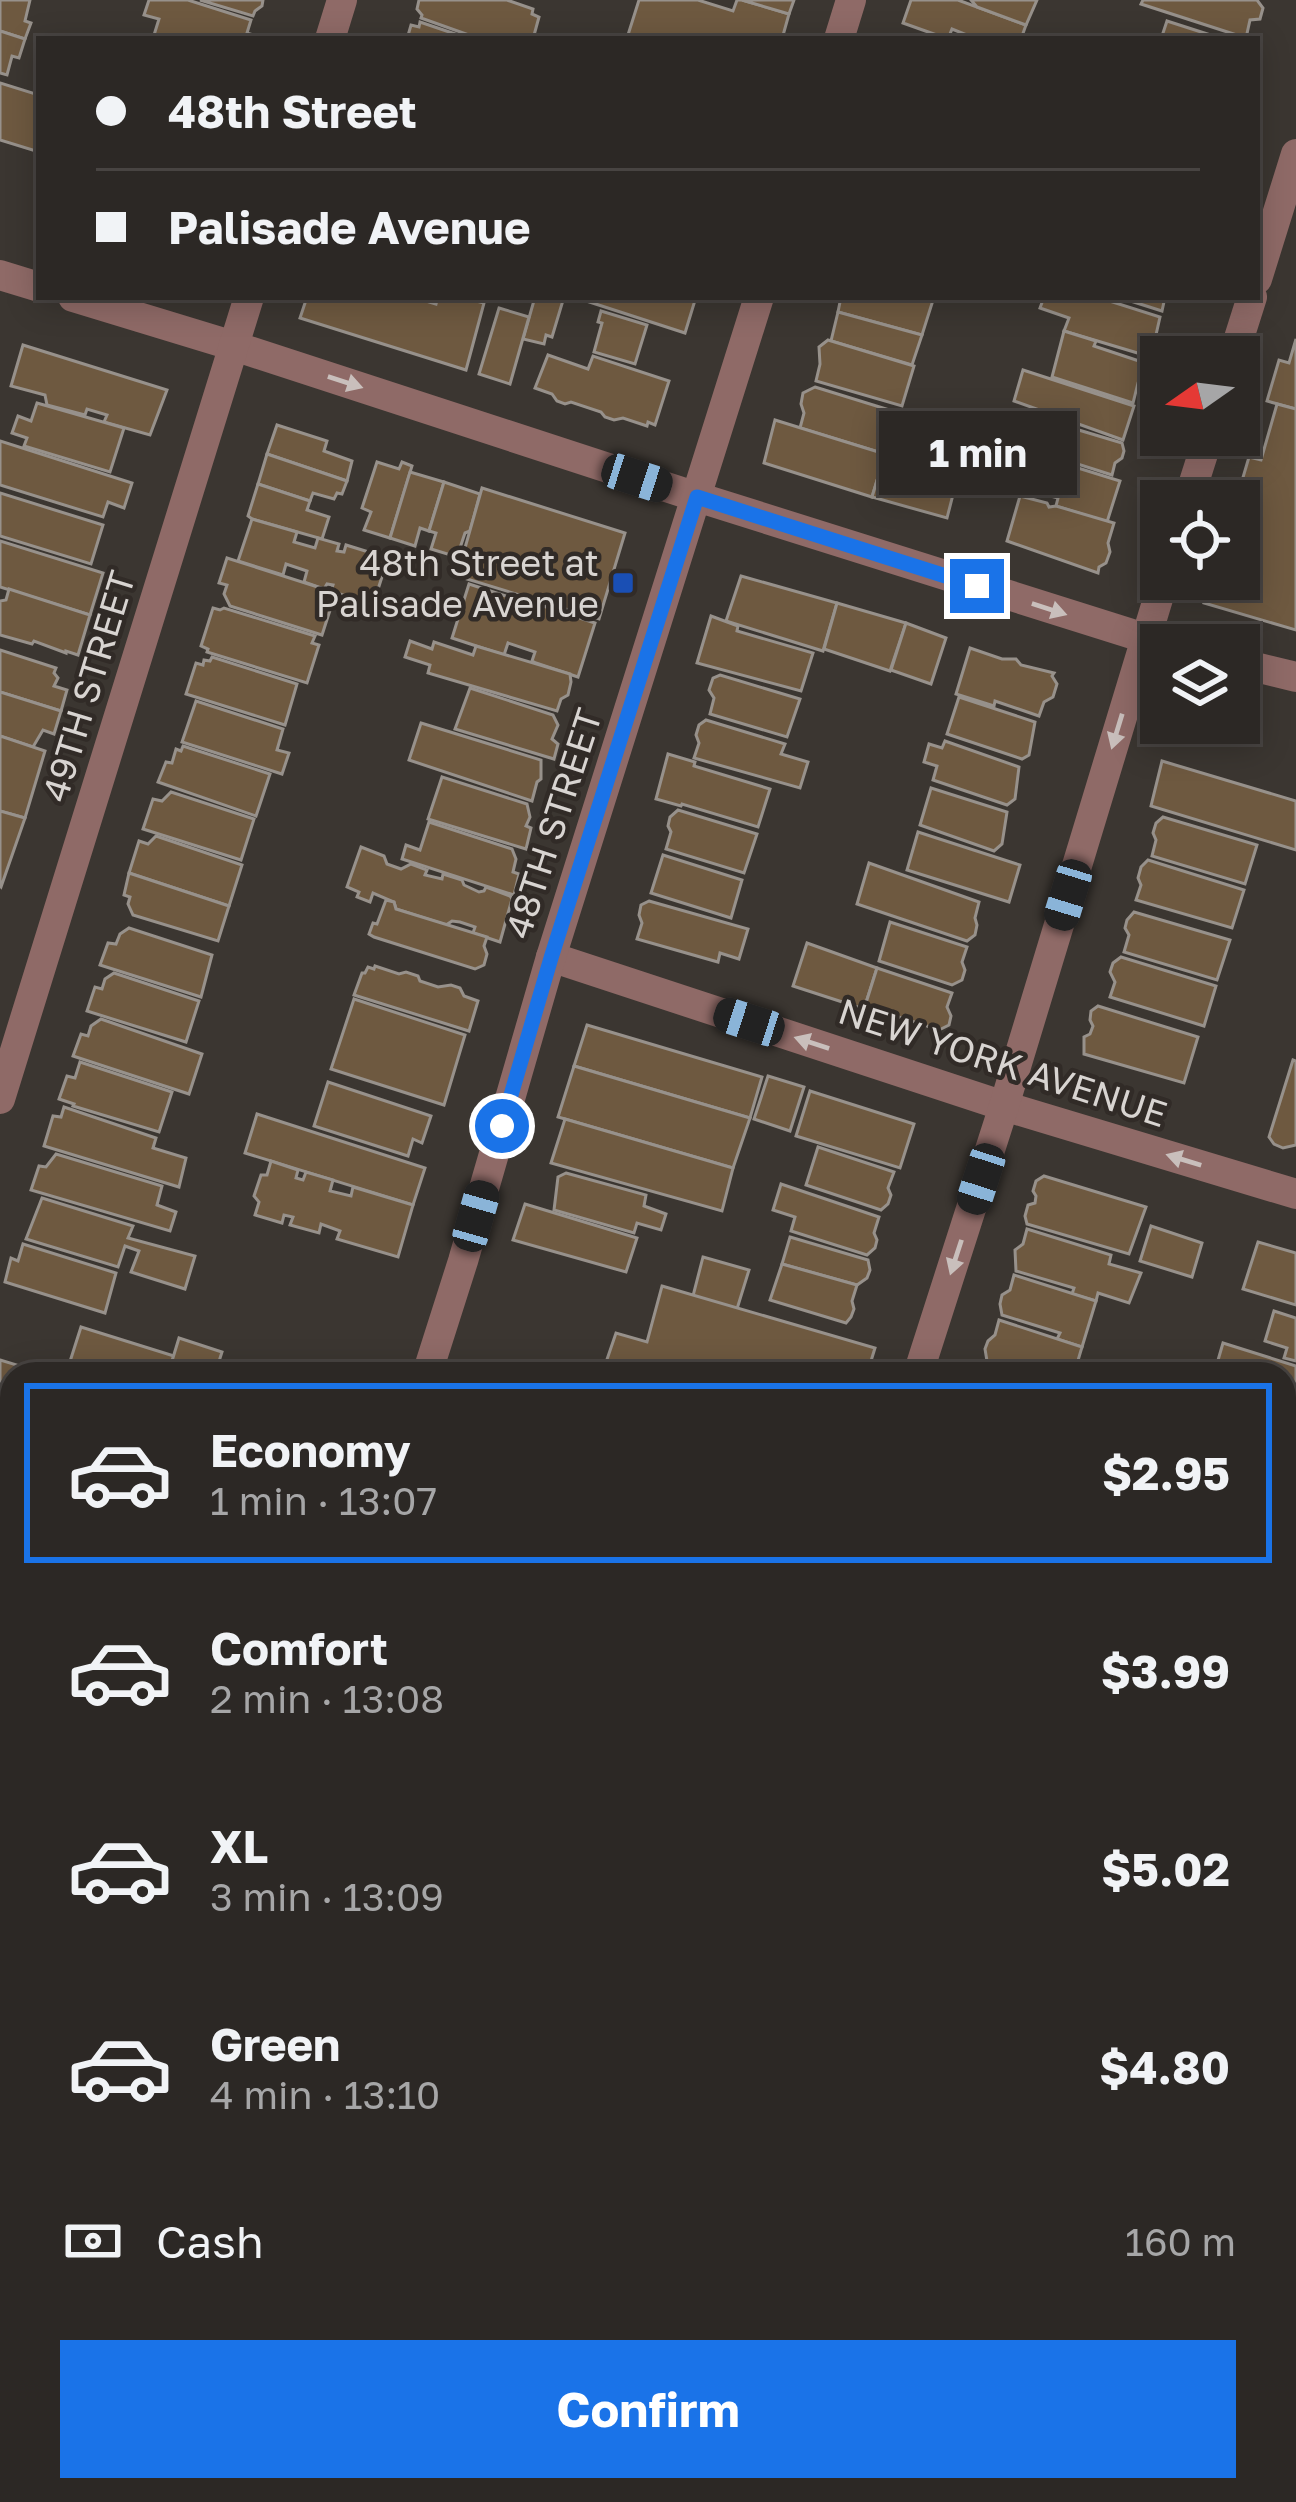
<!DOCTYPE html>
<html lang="en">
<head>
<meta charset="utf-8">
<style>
	body { margin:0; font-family:"Golos Text",sans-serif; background:#34302d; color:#f1f3f6; height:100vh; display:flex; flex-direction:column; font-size:45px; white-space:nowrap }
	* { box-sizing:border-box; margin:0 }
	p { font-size:39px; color:#a6a6a7 }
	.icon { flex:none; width:66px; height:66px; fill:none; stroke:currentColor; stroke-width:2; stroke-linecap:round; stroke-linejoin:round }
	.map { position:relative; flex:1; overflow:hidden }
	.sheet { position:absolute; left:0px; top:1362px; width:1296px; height:1140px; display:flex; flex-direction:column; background:#2c2825; border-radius:36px 36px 0 0; box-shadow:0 6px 30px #0003,0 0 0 3px #484442 }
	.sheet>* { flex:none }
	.guide { position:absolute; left:36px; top:36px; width:1224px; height:264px; border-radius:0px; box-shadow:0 6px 30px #0003,0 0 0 3px #484442; display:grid; align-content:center; height:264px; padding:0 60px; background:#2c2825 }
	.needle { width:78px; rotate:256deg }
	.fabs { position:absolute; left:1140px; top:336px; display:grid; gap:24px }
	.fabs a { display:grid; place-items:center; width:120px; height:120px; border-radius:0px; background:#2c2825; box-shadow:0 6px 30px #0003,0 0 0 3px #484442; font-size:60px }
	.end { position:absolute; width:54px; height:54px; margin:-27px; border:15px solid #1a73e8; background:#fff; box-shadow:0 0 0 6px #fff }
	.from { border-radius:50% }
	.bubble { position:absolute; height:84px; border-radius:0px; background:#2c2825; box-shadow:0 6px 30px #0003,0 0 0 3px #484442; font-size:39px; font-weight:700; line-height:84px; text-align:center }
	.car { position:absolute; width:36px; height:72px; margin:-36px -18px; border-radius:15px; box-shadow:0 0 9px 3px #0007; background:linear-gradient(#222 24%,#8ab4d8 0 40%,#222 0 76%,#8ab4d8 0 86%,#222 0) }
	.guide b { display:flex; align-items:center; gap:42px; height:114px; font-size:45px }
	.guide b+b { border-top:3px solid #484442 }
	.guide i { width:30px; height:30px; background:#f1f3f6 }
	ul { padding:21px 0 0; list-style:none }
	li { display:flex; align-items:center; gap:36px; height:180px; margin:0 24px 18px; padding:0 36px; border:6px solid transparent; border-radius:0px }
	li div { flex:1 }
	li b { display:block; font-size:45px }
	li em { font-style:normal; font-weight:700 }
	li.selected { border-color:#1a73e8 }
	li>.icon { width:108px; height:108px; stroke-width:1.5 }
	.pay { display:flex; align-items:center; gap:30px; height:132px; padding:0 60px; font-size:45px }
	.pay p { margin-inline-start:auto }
	.cta { display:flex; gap:24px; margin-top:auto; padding:24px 60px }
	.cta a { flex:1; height:138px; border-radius:0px; background:#1a73e8; color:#fff; font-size:48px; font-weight:700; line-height:138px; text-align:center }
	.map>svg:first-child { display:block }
	.building { fill:#6e5940; stroke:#97918b; stroke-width:3 }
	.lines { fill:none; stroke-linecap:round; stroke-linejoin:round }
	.minor { stroke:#8f6a67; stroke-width:30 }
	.oneway { fill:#c9bfbc }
	.route { stroke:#1a73e8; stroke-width:15 }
	.transit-dot { fill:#1a4fb4; stroke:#312b27; stroke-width:4.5 }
	.labels { text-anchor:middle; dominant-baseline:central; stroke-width:9; stroke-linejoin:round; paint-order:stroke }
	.poi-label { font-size:36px; fill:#d8d4d1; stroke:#312b27; text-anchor:end }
	.street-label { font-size:36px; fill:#d8d4d1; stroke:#312b27 }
</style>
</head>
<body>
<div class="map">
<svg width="1296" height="2502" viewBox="0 0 1296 2502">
	<rect width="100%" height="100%" fill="#3b3631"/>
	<!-- building -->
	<g class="building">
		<path d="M0,0H30L25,21L31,23L25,39L0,31Z"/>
		<path d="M149,0H188L251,20L247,33L267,39H166L154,35L159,19L144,15Z"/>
		<path d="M200,0H263L262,6L255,11L253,16Z"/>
		<path d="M419,0H507L533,9L532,14L539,17L533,39H480L421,18L422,15L417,9Z"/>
		<path d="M639,0H698L733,11L737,0H742L789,14L782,39H630L627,38Z"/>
		<path d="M742,0H794L789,14Z"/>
		<path d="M911,0H958L1026,25L1021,39H972V37L952,29L948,39L903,23Z"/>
		<path d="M971,0H1037L1026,25L977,7Z"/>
		<path d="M1143,0H1257L1263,8L1260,19L1250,20L1246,38L1141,4Z"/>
		<path d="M1167,21L1223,39H1161Z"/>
		<path d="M420,22L470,39H407L411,25L419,27Z"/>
		<path d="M0,31L25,39L19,58L12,56L7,75L0,73Z"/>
		<path d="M0,83L39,95V152L0,140Z"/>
		<path d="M307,297H413L436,304L438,297H461L484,303L466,370L300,318Z"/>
		<path d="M535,297H564L552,337L546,335L544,344L523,339Z"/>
		<path d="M574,297H696L685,333Z"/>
		<path d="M841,297H934L922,335L838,312Z"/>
		<path d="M1044,297H1097L1160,317L1151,357L1064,331L1069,318L1040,308Z"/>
		<path d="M1118,297H1165L1162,311Z"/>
		<path d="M499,308L529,317L510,384L479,374Z"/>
		<path d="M601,311L647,325L635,364L594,352L602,323L598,322Z"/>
		<path d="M838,312L922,335L912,365L831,341Z"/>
		<path d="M1064,331L1096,341L1094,346L1145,363L1147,373L1144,382L1138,383L1133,403L1052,377Z"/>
		<path d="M1296,339V409L1267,401L1279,360L1289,363Z"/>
		<path d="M828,340L914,366L902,406L816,381L820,364L819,347Z"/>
		<path d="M23,345L167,390L150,435L104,422L107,415L87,409L85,415L47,405L45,395L11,386Z"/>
		<path d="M548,355L588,369L593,356L669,381L655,425L648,422L647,426L623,418L614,420L605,417L601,412L571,402L565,404L557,401L552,394L535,388Z"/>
		<path d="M1023,370L1134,406L1123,440L1014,401Z"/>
		<path d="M815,387L896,412L885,454L800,428L804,413L801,404L803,393Z"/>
		<path d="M37,403L124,428L110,472L24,446L27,438L12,433L18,416L31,421Z"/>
		<path d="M1277,404L1296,409V630L1204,603L1212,579H1239V501H1236L1249,457L1261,460Z"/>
		<path d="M775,420L885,454L872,497L764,463Z"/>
		<path d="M1019,420L1060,433L1062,425L1122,443L1124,451L1122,458L1115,463L1112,475L1012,443Z"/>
		<path d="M277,425L327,441L324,451L352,461L347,481L267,454Z"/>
		<path d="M0,441L132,483L124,508L108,502L103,517L0,485Z"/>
		<path d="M267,454L347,481L342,494L337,493L334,499L313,493L310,501L258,484Z"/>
		<path d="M885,454L958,475L947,518L872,497Z"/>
		<path d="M1049,459L1120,481L1107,522L1056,506L1058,498L1039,493Z"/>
		<path d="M377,462L399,469L402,462L412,466L390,538L364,530L371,512L362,508Z"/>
		<path d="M410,472L444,482L429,531L420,528L415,546L390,538Z"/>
		<path d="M444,482L480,494L470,531L465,533L457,557L431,549L436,533L429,531Z"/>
		<path d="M258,484L310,501L307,510L329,517L322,539L252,519L248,516Z"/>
		<path d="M482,488L625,533L599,619L457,576Z"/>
		<path d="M0,493L103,525L91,564L0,536Z"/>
		<path d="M1020,496L1047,503L1049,507L1056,506L1114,523L1108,543L1110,552L1106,563L1099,567L1098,573L1007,541Z"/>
		<path d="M252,519L297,532L294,542L315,548L318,538L339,544L337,551L344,552L346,545L388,558L373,605L331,591L333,585L327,584L324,589L304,582L307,571L286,564L283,575L238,561Z"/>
		<path d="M0,541L103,573L90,615L0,587Z"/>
		<path d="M227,558L324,589L321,601L332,604L322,635L230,606L224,594L227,585L219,583Z"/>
		<path d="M741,576L837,603L823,651L726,621Z"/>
		<path d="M469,584L515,599L512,606L537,614L540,605L595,623L578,677L536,663L532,661L535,652L508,643L504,655L452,638Z"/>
		<path d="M9,589L90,615L78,655L66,651V653L34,641L32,644L0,635V601L6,600Z"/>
		<path d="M837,603L906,623L890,671L824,649Z"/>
		<path d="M213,608L220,610L224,608L315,636L312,643L319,645L307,683L207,652L208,649L201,646Z"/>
		<path d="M711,616L738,626L737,631L813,653L801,691L697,663Z"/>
		<path d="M906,623L946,638L931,684L891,670Z"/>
		<path d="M410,641L432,649L434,642L473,655L476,646L570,674L571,682L568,695L561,699L557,711L428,673L430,665L405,657Z"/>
		<path d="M970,648L1002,659H1016L1021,665L1054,673L1052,676L1057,684L1053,697L1044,702L1039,716L995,701L994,706L956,694Z"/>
		<path d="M0,650L56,668L54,673L58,678L54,686L67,690L61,711L0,692Z"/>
		<path d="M212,657L297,684L285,725L186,694L196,663L203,665L204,660L210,661Z"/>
		<path d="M720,675L800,699L787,737L710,714L714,698L709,690L713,678Z"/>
		<path d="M470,688L553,715L558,725L552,739L558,744L554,759L455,729Z"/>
		<path d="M0,692L61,711L54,734L43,730L33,747L0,736Z"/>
		<path d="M959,697L1035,722L1029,755L1022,759L947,734Z"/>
		<path d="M196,701L283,729L277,750L289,753L282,774L182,742Z"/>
		<path d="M706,720L785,744L781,754L808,762L800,788L694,758L699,743L696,735L699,725Z"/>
		<path d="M421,723L541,760V779L537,782L532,801L409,760Z"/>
		<path d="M0,736L45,751L25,818L0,811Z"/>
		<path d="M945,741L1019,767L1015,799L1007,805L933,780L937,766L924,762L929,744L942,748Z"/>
		<path d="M183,746L270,774L256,816L158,782L166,762L172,763L176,749L181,751Z"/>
		<path d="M668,754L695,762L694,766L770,789L758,827L682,804L681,806L656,799Z"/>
		<path d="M1162,761L1296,801V850L1151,806Z"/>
		<path d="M442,777L527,804L530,817L526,826L531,828L526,849L428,819Z"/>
		<path d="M931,788L1007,812L1002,844L994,851L920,825Z"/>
		<path d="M171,792L254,819L241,860L143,829L153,799L162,801Z"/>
		<path d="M678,810L757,834L744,873L666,849L671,832L668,826L670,817Z"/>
		<path d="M0,811L25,818L1,887L0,886Z"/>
		<path d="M1163,817L1257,845L1245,884L1152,856L1156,840L1153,833L1156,823Z"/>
		<path d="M429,822L512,849L516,859L513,872L519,874L514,895L402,859L406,845L420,850Z"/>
		<path d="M918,832L1020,865L1009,902L907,870Z"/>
		<path d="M156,836L242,865L229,906L129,873L139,841L148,844Z"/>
		<path d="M361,847L384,856L387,864L401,869L411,864L427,870L425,875L442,879L443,874L462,880L464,885L479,892L484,891L486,887L510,896L512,899L500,942L473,933L475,927L460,922L452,921L446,925L396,909L394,902L373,893L370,902L357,897L359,892L347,887Z"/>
		<path d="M663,855L742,880L731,918L651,893Z"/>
		<path d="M1148,860L1244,890L1232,928L1136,900L1141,885L1138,878L1141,867Z"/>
		<path d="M869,863L979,902L975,918L977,925L975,935L967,941L857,904Z"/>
		<path d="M129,873L229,906L218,941L133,915L128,904L130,897L124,895Z"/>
		<path d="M386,900L394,902L396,909L487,937L484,946L487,954L484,965L475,969L374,937L369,934L373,923L377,924Z"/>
		<path d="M649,901L748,929L739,959L720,953L718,962L637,939L642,923L639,915L641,905Z"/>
		<path d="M1134,912L1230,940L1217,980L1124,952L1129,935L1125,928L1127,920Z"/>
		<path d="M890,922L967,947L962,962L965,970L962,980L952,985L879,961Z"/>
		<path d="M129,928L212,955L201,997L100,965L108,943L116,944L120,934Z"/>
		<path d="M807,943L877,968L864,1009L793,986Z"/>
		<path d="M1121,957L1216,986L1204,1026L1110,997L1115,982L1110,972L1113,963Z"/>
		<path d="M375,966L399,974L406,972L418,976L420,981L438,987L451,985L460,988L464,996L478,1001L469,1031L354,995L362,973H365L368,967L374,969Z"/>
		<path d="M877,968L952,993L947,1007L951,1016L949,1025L939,1030L865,1006Z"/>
		<path d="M114,973L199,1001L186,1042L87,1011L95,987L102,989L105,979Z"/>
		<path d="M354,999L465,1035L444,1105L331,1069Z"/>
		<path d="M1098,1006L1198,1037L1184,1083L1084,1054V1037L1090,1034L1093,1026L1090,1020L1091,1011Z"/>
		<path d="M101,1019L202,1054L189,1094L73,1056L81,1034L88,1036L91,1026Z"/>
		<path d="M587,1025L762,1077L750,1118L574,1066Z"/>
		<path d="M1293,1060L1296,1061V1145L1283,1148L1274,1144L1269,1137Z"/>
		<path d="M80,1062L172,1092L159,1132L73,1106L74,1104L59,1099L67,1076L75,1078Z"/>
		<path d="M574,1066L750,1118L733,1168L558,1117Z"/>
		<path d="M768,1076L804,1087L790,1131L754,1119Z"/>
		<path d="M328,1082L431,1116L422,1143L413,1139L408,1156L314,1126Z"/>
		<path d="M810,1091L914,1124L900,1168L796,1136Z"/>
		<path d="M64,1107L156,1138L153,1148L186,1158L179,1187L44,1146L53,1116L61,1117Z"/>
		<path d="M257,1114L425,1168L413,1205L245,1153Z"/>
		<path d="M565,1119L733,1168L722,1211L551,1163Z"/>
		<path d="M818,1147L894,1172L888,1188L891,1195L888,1204L881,1210L806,1185Z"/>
		<path d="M56,1154L162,1186L157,1205L176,1212L170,1231L31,1190L39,1166L46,1167Z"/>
		<path d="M271,1161L298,1170L296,1178L303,1180L306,1172L333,1180L330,1191L351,1196L353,1187L413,1205L398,1257L337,1239L340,1231L321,1224L319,1233L290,1225L293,1217L284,1215L282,1223L255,1215L259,1202L254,1196L261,1175H267Z"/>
		<path d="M566,1173L646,1195L644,1206L666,1214L661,1230L637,1223L634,1233L554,1210L558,1177Z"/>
		<path d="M1044,1176L1146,1207L1129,1254L1027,1224L1025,1216L1028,1205L1035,1203L1036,1196L1033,1191L1036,1181Z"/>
		<path d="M781,1184L879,1217L874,1233L877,1240L875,1248L867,1255L791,1231L795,1217L773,1210Z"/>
		<path d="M42,1198L133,1226L128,1238L195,1256L185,1289L131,1272L139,1251L125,1246L118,1267L26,1239Z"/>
		<path d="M525,1204L637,1238L626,1272L513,1240Z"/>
		<path d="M1151,1226L1202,1243L1192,1277L1140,1261Z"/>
		<path d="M1027,1229L1111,1255L1109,1264L1141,1273L1129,1303L1098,1293L1096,1301L1072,1294L1074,1288L1016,1271L1015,1250L1023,1244Z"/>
		<path d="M790,1237L868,1260L870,1270L867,1278L857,1285L782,1264Z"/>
		<path d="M1258,1242L1296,1253V1305L1243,1289Z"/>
		<path d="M23,1244L116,1273L105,1313L5,1282L11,1258L18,1261Z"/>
		<path d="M703,1257L749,1270L737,1309L693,1296Z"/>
		<path d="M782,1264L857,1285L852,1301L854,1309L851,1317L846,1323L770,1300Z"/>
		<path d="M1014,1275L1096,1301L1082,1347L1057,1339L1060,1333L1002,1315L1000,1304L1002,1295L1010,1290Z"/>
		<path d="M662,1286L875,1348L867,1374H602L616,1333L647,1342Z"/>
		<path d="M1274,1311L1296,1318V1361L1284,1358L1287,1348L1265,1341Z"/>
		<path d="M999,1320L1082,1347L1074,1374H1029L987,1361L985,1349L988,1341L995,1335Z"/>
		<path d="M81,1327L174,1356L168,1374H66Z"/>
		<path d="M179,1338L222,1352L215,1374H168Z"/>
		<path d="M1223,1343L1296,1366V1410L1284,1406V1374H1214Z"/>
		<path d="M0,1360L20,1366L19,1374H12V1495L0,1491Z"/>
		<path d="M1284,1411L1296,1414V1458L1284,1454Z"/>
		<path d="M1284,1462L1296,1465L1295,1509L1284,1505Z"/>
		<path d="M12,1749V1891L0,1885V1784Z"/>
		<path d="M1296,1801V1923L1284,1919V1842Z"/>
		<path d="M1289,2016L1296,2018V2164L1293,2175L1284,2172V2034Z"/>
		<path d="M1296,2164V2208L1284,2205Z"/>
		<path d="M0,2257L12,2261V2291L0,2287Z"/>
		<path d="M12,2471V2490H155L151,2502H0Z"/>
		<path d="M1284,2474L1296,2478V2502H1215L1202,2498L1205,2490H1284Z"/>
		<path d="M274,2490L322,2502H263L264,2497Z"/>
		<path d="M289,2490H391L388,2502H331Z"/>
		<path d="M447,2490H645L641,2502H501L477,2495V2501Z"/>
		<path d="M746,2490H851L847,2502H742Z"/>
		<path d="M1004,2490H1075L1072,2502H1000Z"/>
		<path d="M1098,2490H1142L1139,2502H1095Z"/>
		<path d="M1149,2490H1191L1188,2502H1145Z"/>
	</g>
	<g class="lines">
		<!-- minor -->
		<g class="minor">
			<path d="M330,39L342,0"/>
			<path d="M839,39L851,0"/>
			<path d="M0,275L39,287"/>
			<path d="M1257,279L1296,154"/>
			<path d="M73,297L234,346L697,497L1167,645"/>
			<path d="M1233,357L1252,297"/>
			<path d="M1188,501L1209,435"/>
			<path d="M1239,663L1296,677"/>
			<path d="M551,957L1004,1106L1296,1194"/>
			<path d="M0,1099L249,297"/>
			<path d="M427,1374L463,1261L551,957L759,297"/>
			<path d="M918,1374L1004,1106L1164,579"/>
			<path d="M0,1564L12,1567"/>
			<path d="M1284,1777L1296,1737"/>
			<path d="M1284,1955L1296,1958"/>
			<path d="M0,2133L12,2098"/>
			<path d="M1284,2422L1296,2426"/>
			<path d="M200,2502L204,2490"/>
			<path d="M698,2502L702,2490"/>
		</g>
	</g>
	<!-- one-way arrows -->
	<defs><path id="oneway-solid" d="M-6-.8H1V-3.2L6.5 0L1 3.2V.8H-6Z" transform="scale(3)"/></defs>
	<g class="oneway">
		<use href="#oneway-solid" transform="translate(345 382) rotate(18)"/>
		<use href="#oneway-solid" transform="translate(1049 609) rotate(18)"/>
		<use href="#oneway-solid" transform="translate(1117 731) rotate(107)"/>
		<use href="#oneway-solid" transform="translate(812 1043) rotate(-162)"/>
		<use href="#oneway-solid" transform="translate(1184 1160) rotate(-163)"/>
		<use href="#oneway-solid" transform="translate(956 1257) rotate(108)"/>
	</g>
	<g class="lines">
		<!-- route -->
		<path class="route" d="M502,1126L551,958L697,497L977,586"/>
	</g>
	<!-- markers -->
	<rect class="transit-dot" x="611" y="571" width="24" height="24" rx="6"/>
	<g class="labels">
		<!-- poi labels -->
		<g class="poi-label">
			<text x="599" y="562">48th Street at<tspan x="599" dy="41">Palisade Avenue</tspan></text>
		</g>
		<!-- street labels -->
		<g class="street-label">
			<text transform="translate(88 686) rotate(-73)">49TH STREET</text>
			<text transform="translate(553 823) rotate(-72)">48TH STREET</text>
			<text transform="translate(1003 1062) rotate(18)">NEW YORK AVENUE</text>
		</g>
	</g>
</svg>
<div class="fabs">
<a><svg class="needle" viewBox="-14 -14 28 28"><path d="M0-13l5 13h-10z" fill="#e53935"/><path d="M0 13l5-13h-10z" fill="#a6a6a7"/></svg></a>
<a><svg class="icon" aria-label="locate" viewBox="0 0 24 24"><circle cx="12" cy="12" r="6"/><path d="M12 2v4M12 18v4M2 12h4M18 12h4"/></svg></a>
<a><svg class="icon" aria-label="layers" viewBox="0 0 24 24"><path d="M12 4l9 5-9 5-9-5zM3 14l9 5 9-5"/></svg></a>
</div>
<i class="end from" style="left:502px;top:1126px"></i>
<i class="end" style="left:977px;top:586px"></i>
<div class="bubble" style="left:879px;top:411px;width:198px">1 min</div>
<i class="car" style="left:637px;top:478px;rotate:108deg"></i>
<i class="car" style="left:1068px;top:895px;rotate:197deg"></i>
<i class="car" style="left:749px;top:1022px;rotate:288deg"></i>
<i class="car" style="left:981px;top:1179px;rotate:198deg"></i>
<i class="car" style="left:476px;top:1216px;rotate:16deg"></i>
<div class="guide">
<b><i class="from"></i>48th Street</b>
<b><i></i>Palisade Avenue</b>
</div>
<section class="sheet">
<ul>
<li class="selected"><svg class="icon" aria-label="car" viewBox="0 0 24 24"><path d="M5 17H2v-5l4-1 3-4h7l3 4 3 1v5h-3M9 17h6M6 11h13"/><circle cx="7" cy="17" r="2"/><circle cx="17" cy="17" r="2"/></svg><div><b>Economy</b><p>1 min · 13:07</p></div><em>$2.95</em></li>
<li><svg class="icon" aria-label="car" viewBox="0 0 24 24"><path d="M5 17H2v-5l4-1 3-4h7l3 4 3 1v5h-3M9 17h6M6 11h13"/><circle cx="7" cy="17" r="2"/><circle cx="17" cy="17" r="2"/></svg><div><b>Comfort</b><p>2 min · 13:08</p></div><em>$3.99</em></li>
<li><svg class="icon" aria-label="car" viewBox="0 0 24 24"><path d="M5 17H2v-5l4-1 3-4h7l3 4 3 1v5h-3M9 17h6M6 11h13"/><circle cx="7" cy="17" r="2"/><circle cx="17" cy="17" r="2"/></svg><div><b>XL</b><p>3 min · 13:09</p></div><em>$5.02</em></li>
<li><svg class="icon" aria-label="car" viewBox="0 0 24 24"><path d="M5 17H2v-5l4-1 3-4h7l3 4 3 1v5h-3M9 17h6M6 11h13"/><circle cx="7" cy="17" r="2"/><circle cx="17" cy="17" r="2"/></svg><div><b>Green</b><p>4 min · 13:10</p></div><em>$4.80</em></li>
</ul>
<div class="pay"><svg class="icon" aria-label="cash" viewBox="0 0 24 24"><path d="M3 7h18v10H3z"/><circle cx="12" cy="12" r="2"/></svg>Cash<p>160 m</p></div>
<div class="cta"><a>Confirm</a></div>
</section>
</div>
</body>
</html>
